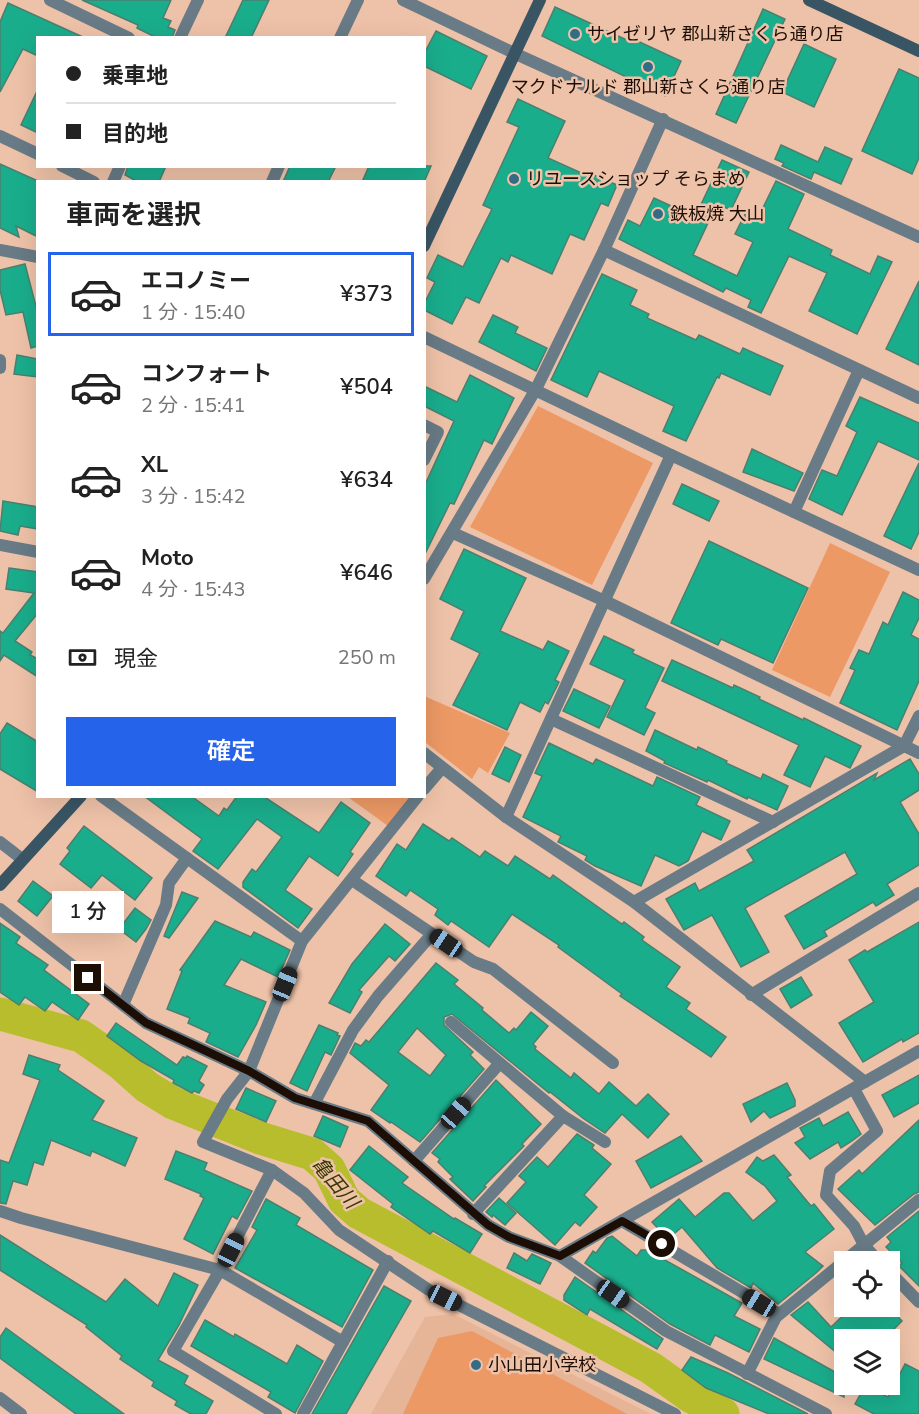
<!DOCTYPE html>
<html lang="ja">
<head>
<meta charset="utf-8">
<style>
	body { margin:0; font-family:"Nunito Sans","Noto Sans JP",sans-serif; background:#f6f6f6; color:#222; height:100vh; display:flex; flex-direction:column; font-size:22px; white-space:nowrap }
	* { box-sizing:border-box; margin:0 }
	p { font-size:20px; color:#767676 }
	.icon { flex:none; width:33px; height:33px; fill:none; stroke:currentColor; stroke-width:2; stroke-linecap:round; stroke-linejoin:round }
	.map { position:relative; flex:1; overflow:hidden }
	.side { position:absolute; left:36px; top:180px; width:390px; height:618px; display:flex; flex-direction:column; background:#fff; border-radius:0px; box-shadow:0 6px 24px #0002 }
	.side>* { flex:none }
	.guide { position:absolute; left:36px; top:36px; width:390px; height:132px; border-radius:0px; box-shadow:0 6px 24px #0002; display:grid; align-content:center; height:132px; padding:0 30px; background:#fff }
	.fabs { position:absolute; left:834px; top:1251px; display:grid; gap:12px }
	.fabs a { display:grid; place-items:center; width:66px; height:66px; border-radius:0px; background:#fff; box-shadow:0 6px 24px #0002; font-size:30px }
	.end { position:absolute; width:27px; height:27px; margin:-14px; border:8px solid #1c0d05; background:#fff; box-shadow:0 0 0 3px #fff }
	.from { border-radius:50% }
	.bubble { position:absolute; height:42px; border-radius:0px; background:#fff; box-shadow:0 6px 24px #0002; font-size:20px; font-weight:600; line-height:42px; text-align:center }
	.car { position:absolute; width:18px; height:36px; margin:-18px -9px; border-radius:8px; box-shadow:0 0 4px 2px #0007; background:linear-gradient(#222 24%,#8ab4d8 0 40%,#222 0 76%,#8ab4d8 0 86%,#222 0) }
	.guide b { display:flex; align-items:center; gap:21px; height:57px; font-size:22px }
	.guide b+b { border-top:2px solid #e0e0e0 }
	.guide i { width:15px; height:15px; background:#222 }
	ul { padding:0; list-style:none }
	li { display:flex; align-items:center; gap:18px; height:84px; margin:0 12px 9px; padding:0 18px; border:3px solid transparent; border-radius:0px }
	li div { flex:1 }
	li b { display:block; font-size:22px }
	li em { font-style:normal; font-weight:600 }
	li.on { border-color:#2563eb }
	li>.icon { width:54px; height:54px; stroke-width:1.5 }
	h2 { padding:0 30px; font-size:27px; line-height:72px }
	.pay { display:flex; align-items:center; gap:15px; height:66px; padding:0 30px; font-size:22px }
	.pay p { margin-inline-start:auto }
	.primary-button { display:flex; gap:12px; margin-top:auto; padding:12px 30px }
	.primary-button a { flex:1; height:69px; border-radius:0px; background:#2563eb; color:#fff; font-size:24px; font-weight:600; line-height:69px; text-align:center }
	.map>svg:first-child { display:block }
	.built { fill:#e6b496 }
	.green { fill:#ec9965 }
	.lines { fill:none; stroke-linecap:round; stroke-linejoin:round }
	.river { stroke:#b7bd2d; stroke-width:33 }
	.building { fill:#1aad8c; stroke:#4b7f6f; stroke-width:1.5; fill-rule:evenodd }
	.street { stroke:#687b86; stroke-width:12 }
	.secondary { stroke:#395564; stroke-width:12 }
	.route { stroke:#1c0d05; stroke-width:8 }
	.poi-dot { fill:#346b86; stroke:#eec2a8; stroke-width:2 }
	.labels { text-anchor:middle; dominant-baseline:central; stroke-width:5; stroke-linejoin:round; paint-order:stroke }
	.poi-label { font-size:18px; fill:#1c0d05; stroke:#eec2a8; text-anchor:start }
	.water-label { font-size:20px; font-style:italic; fill:#373900; stroke:#eec2a8 }
</style>
</head>
<body>
<div class="map">
<svg width="919" height="1414" viewBox="0 0 919 1414">
	<rect width="100%" height="100%" fill="#eec2a8"/>
	<!-- built -->
	<path class="built" d="M453,1314L651,1414H371L425,1317Z"/>
	<!-- green -->
	<g class="green">
		<path d="M538,406L653,463L592,585L470,527Z"/>
		<path d="M830,543L890,572L830,697L772,670Z"/>
		<path d="M424,696L510,733L488,773L479,767L472,779L425,742Z"/>
		<path d="M348,797H412L388,826Z"/>
		<path d="M472,1331L627,1414H403L438,1338Z"/>
	</g>
	<g class="lines">
		<!-- river -->
		<path class="river" d="M0,1014L81,1036L120,1063L147,1087L173,1103L260,1138L312,1154L329,1169L344,1200L359,1213L651,1368L690,1396L723,1414"/>
	</g>
	<!-- building -->
	<g class="building">
		<path d="M82,0H171L163,18L171,21L168,27L175,30L172,38H157L137,28L138,25Z"/>
		<path d="M243,0H269L251,38H225Z"/>
		<path d="M8,3L85,38H38V56L23,49L0,92V22Z"/>
		<path d="M555,7L629,41L631,38L681,61L665,96L542,36Z"/>
		<path d="M763,9L785,19L736,123L716,114Z"/>
		<path d="M436,31L487,56L471,89L424,66V54Z"/>
		<path d="M804,44L836,59L814,107L782,92Z"/>
		<path d="M899,69L919,78V158L912,174L862,151Z"/>
		<path d="M38,89V133L21,125Z"/>
		<path d="M518,99L565,121L548,158L588,176L589,173L617,185L608,206L601,203L584,240L570,234L552,274L511,255L508,262L501,258L479,303L466,297L452,324L424,310V304L435,282L427,278L438,255L463,267L492,209L483,205L519,127L507,122Z"/>
		<path d="M781,145L818,162L825,147L852,159L841,184L814,172L811,179L782,166L784,163L775,159Z"/>
		<path d="M722,160L749,172L731,210L717,204L693,255L737,276L753,242L735,234L746,212L758,218L776,181L804,194L788,229L832,250L830,255L870,274L878,256L892,262L857,334L809,311L827,273L789,256L761,313L748,307L751,300L726,288L723,292L619,239L628,220L640,226L654,198L695,217Z"/>
		<path d="M0,164L38,181V237L16,226L19,237L0,228Z"/>
		<path d="M128,166H166L159,182H138L125,175Z"/>
		<path d="M290,166H336L328,182H283Z"/>
		<path d="M369,166H431L424,182H362Z"/>
		<path d="M25,264L38,314V346L31,348L23,312L6,315L0,290V270Z"/>
		<path d="M602,274L637,290L630,305L649,314L647,318L696,340L699,335L740,354L743,348L783,366L770,395L721,373L719,378L717,377L686,441L663,431L674,406L599,371L587,397L551,380Z"/>
		<path d="M919,281V365L886,349Z"/>
		<path d="M493,315L518,327L515,333L547,348L536,371L479,342Z"/>
		<path d="M17,355L38,359V377L14,374Z"/>
		<path d="M470,375L514,398L492,444L484,440L454,504L450,503L424,556V487L454,421L424,406V386L457,402Z"/>
		<path d="M860,397L919,423V460L878,441L842,515L809,499L822,470L837,476L857,432L846,426Z"/>
		<path d="M752,449L803,473L794,491L743,472Z"/>
		<path d="M919,463V532L911,549L884,536Z"/>
		<path d="M682,484L719,501L709,521L673,504Z"/>
		<path d="M3,501L38,507V529L20,526L18,535L0,531Z"/>
		<path d="M709,541L808,588L773,663L721,639L718,645L671,623Z"/>
		<path d="M464,549L526,578L500,631L543,650L548,641L569,651L555,680L559,682L548,704L545,702L540,712L520,702L507,730L453,705L480,653L451,639L464,611L440,599Z"/>
		<path d="M9,568L38,572V613L15,641L32,652L30,655L38,659V677L4,655L0,661V631L3,633L34,593L6,589Z"/>
		<path d="M903,592L919,600V618L911,635L919,639V681L897,730L840,703L855,670L850,668L859,650L869,654L883,622L888,625Z"/>
		<path d="M604,636L634,650L632,653L664,668L645,708L655,713L644,735L607,717L625,680L590,664Z"/>
		<path d="M672,660L733,688L734,685L760,697L759,699L803,720L804,718L861,746L850,768L825,756L810,787L784,775L799,745L662,681Z"/>
		<path d="M574,689L610,706L599,728L563,711Z"/>
		<path d="M7,723L38,742V792L0,769V734Z"/>
		<path d="M655,730L697,750L698,747L727,761L726,763L761,779L763,774L788,786L777,810L748,797L747,799L708,780L707,782L664,763L665,761L646,751Z"/>
		<path d="M549,743L593,764L596,759L653,786L657,777L700,797L696,805L730,821L721,840L702,831L688,861L679,866L655,855L641,886L595,866L585,860L587,856L558,842L561,836L523,817L542,776L535,773Z"/>
		<path d="M505,747L521,755L509,782L492,774Z"/>
		<path d="M910,759L919,774V790L900,802L919,834V865L887,884L894,895L876,906L873,902L824,931L827,936L804,949L785,916L857,874L845,852L745,908L769,952L741,967L712,915L684,930L666,899L695,883L699,891L754,861L747,850L877,773L874,780Z"/>
		<path d="M144,796H191L219,816L224,808L227,810L237,796H263L319,833L341,802L370,823L350,852L353,854L338,876L309,856L285,890L312,909L298,928L243,887V882L252,869L256,872L282,837L257,819L218,869L193,851L202,839Z"/>
		<path d="M423,824L449,841L452,838L480,857L485,851L508,866L515,856L550,879L553,875L622,924L624,922L644,937L642,940L680,967L666,987L690,1003L686,1009L726,1037L711,1057L620,996L622,994L558,947L559,945L512,914L489,947L451,921L448,925L435,915L438,909L410,890L406,896L376,876L397,844L406,850Z"/>
		<path d="M84,826L152,878L135,900L102,875L91,888L60,864L70,851L67,848Z"/>
		<path d="M33,881L53,896L37,916L18,901Z"/>
		<path d="M182,892L198,898L169,938L164,936Z"/>
		<path d="M135,908L151,920L146,929L136,942L119,929Z"/>
		<path d="M215,921L251,937L254,932L290,950L278,977L241,959L224,985L266,1002L256,1025L238,1057L206,1042L210,1033L188,1023L190,1018L167,1009L182,971L180,970Z"/>
		<path d="M919,922V1033L903,1042L902,1039L863,1062L839,1023L874,1002L849,960L865,950L867,952Z"/>
		<path d="M0,923L20,937L16,943L48,965L44,970L89,1004L78,1020L52,1002L45,1011L25,997L19,1005L0,992Z"/>
		<path d="M385,924L410,944L395,961L389,956L359,990L362,992L350,1013L329,1003L352,964Z"/>
		<path d="M436,963L458,980L454,984L483,1008L482,1010L509,1033L514,1028L516,1030L531,1012L548,1026L533,1044L536,1047L535,1049L571,1078L574,1073L599,1094L609,1082L636,1106L648,1094L669,1114L648,1138L622,1114L605,1133L584,1119L550,1092L549,1093L452,1014L444,1017V1025L473,1052L470,1055L484,1069L420,1142L391,1122L390,1123L371,1110L389,1085L350,1053L355,1043L361,1046L366,1040L369,1042ZM417,1028L446,1055L430,1076L398,1052Z"/>
		<path d="M801,977L812,995L791,1008L780,989Z"/>
		<path d="M116,1023L177,1065L183,1057L186,1058L187,1056L207,1066L199,1081L204,1085L199,1093L194,1091L192,1093L173,1083L174,1080L141,1061L107,1036Z"/>
		<path d="M319,1025L338,1033L337,1035L340,1036L331,1055L325,1052L307,1091L290,1083Z"/>
		<path d="M29,1055L60,1065L58,1070L104,1101L92,1120L137,1138L125,1166L92,1151L90,1156L51,1140L43,1165L34,1162L27,1185L13,1181L6,1204L0,1203V1160L9,1163L40,1080L23,1074Z"/>
		<path d="M919,1075V1103L894,1117L882,1095Z"/>
		<path d="M496,1080L541,1124L522,1144L524,1146L484,1186L486,1187L473,1201L450,1179L453,1177L438,1162L440,1159L432,1153Z"/>
		<path d="M787,1083L795,1100V1106L770,1118L764,1111L751,1122L743,1104Z"/>
		<path d="M246,1088L276,1101L266,1122L236,1109Z"/>
		<path d="M848,1112L861,1134L852,1141L841,1148L838,1142L810,1159L795,1143L805,1137L800,1128L819,1118L823,1126Z"/>
		<path d="M323,1116L348,1127L340,1147L314,1136Z"/>
		<path d="M919,1120V1192L914,1194L875,1225L838,1189L859,1170L862,1174Z"/>
		<path d="M577,1134L594,1145L592,1148L611,1164L584,1195L597,1207L580,1226L575,1222L555,1245L507,1203L526,1182L519,1176L537,1157L548,1167Z"/>
		<path d="M681,1136L702,1161L651,1188L636,1161Z"/>
		<path d="M369,1146L408,1177L402,1183L454,1219L455,1218L482,1234L470,1253L433,1231L430,1234L391,1207L393,1204L350,1170Z"/>
		<path d="M176,1151L207,1163L204,1170L252,1191L237,1219L232,1216L213,1254L184,1239L204,1198L200,1196L201,1194L165,1179Z"/>
		<path d="M774,1155L791,1175L787,1177L811,1206L814,1204L834,1229L805,1252L823,1266L816,1273L778,1304L753,1283L751,1288L717,1268L682,1227L668,1239L652,1222L679,1199L695,1217L724,1193H729L753,1221L777,1201L765,1186L746,1172L757,1157L763,1161Z"/>
		<path d="M499,1198L516,1213L505,1225L493,1215L492,1217L486,1212Z"/>
		<path d="M266,1199L300,1218L296,1225L373,1270L342,1327L235,1268L257,1230L252,1227Z"/>
		<path d="M919,1211V1286L899,1266L902,1263L886,1247L891,1242L887,1237Z"/>
		<path d="M0,1235L106,1302L125,1279L158,1306L174,1273L198,1285L179,1325L158,1360L188,1376L184,1384L213,1401L206,1414H191L175,1405L177,1401L152,1386L154,1382L120,1359L122,1356L86,1327L87,1325L0,1270Z"/>
		<path d="M612,1236L637,1256L641,1250H647L742,1303L734,1316L760,1329L749,1352L715,1335L710,1345L670,1324L585,1263L593,1251L596,1253L607,1238Z"/>
		<path d="M514,1253L527,1261L532,1254L551,1263L540,1284L507,1268Z"/>
		<path d="M575,1277L663,1339L657,1349L590,1309L587,1315L564,1300V1295Z"/>
		<path d="M384,1286L411,1301L346,1414H312Z"/>
		<path d="M808,1302L831,1327L853,1306H888L902,1321L883,1340H844V1359L791,1315Z"/>
		<path d="M205,1320L234,1337L235,1334L287,1364L297,1345L323,1361L295,1413L268,1397L271,1392L191,1346Z"/>
		<path d="M6,1328L124,1414H76L0,1358V1337Z"/>
		<path d="M774,1338L844,1377V1397L764,1359Z"/>
		<path d="M691,1357L728,1373L808,1414H769L706,1388L682,1370Z"/>
		<path d="M905,1364L919,1371V1414H874L855,1404L865,1386L888,1397Z"/>
	</g>
	<g class="lines">
		<!-- street -->
		<g class="street">
			<path d="M50,0L129,38"/>
			<path d="M403,0L516,54L919,237"/>
			<path d="M180,38L198,0"/>
			<path d="M340,38L358,0"/>
			<path d="M0,136L38,154"/>
			<path d="M62,166L94,182"/>
			<path d="M113,182L120,166"/>
			<path d="M272,182L279,166"/>
			<path d="M0,250L38,257"/>
			<path d="M604,250L919,398"/>
			<path d="M424,337L671,455L919,570"/>
			<path d="M0,360V368"/>
			<path d="M424,425L438,432L424,460"/>
			<path d="M794,512L859,370"/>
			<path d="M453,533L605,601L919,753"/>
			<path d="M0,545L38,552"/>
			<path d="M424,579L536,389L604,250L663,119"/>
			<path d="M551,719L773,822"/>
			<path d="M424,753L506,817L634,902L865,1082"/>
			<path d="M424,789L442,768"/>
			<path d="M101,796L302,941"/>
			<path d="M418,796L302,941L249,1071L227,1099L203,1142L272,1170L304,1193L339,1230L429,1290L675,1414"/>
			<path d="M506,817L671,455"/>
			<path d="M0,842L22,859"/>
			<path d="M352,880L474,962L493,969L613,1063"/>
			<path d="M634,902L904,746L919,716"/>
			<path d="M0,909L146,1023L249,1071L295,1098L368,1121L488,1225L509,1237L560,1256L666,1331L826,1414"/>
			<path d="M751,995L919,893"/>
			<path d="M123,1005L166,905L169,883L187,858"/>
			<path d="M451,1022L563,1116L605,1142"/>
			<path d="M854,1089L877,1131L830,1171L826,1195L854,1226L864,1245L879,1262"/>
			<path d="M314,1104L353,1030L378,996L432,934"/>
			<path d="M414,1161L499,1064"/>
			<path d="M272,1170L220,1270L173,1351L276,1414"/>
			<path d="M0,1211L21,1218L220,1270L343,1342"/>
			<path d="M473,1214L563,1116"/>
			<path d="M622,1221L779,1314"/>
			<path d="M560,1256L919,1051"/>
			<path d="M890,1272L919,1302"/>
			<path d="M747,1374L776,1317L919,1200"/>
			<path d="M0,1398L21,1414"/>
			<path d="M303,1414L388,1261"/>
		</g>
		<!-- secondary -->
		<g class="secondary">
			<path d="M809,0L919,51"/>
			<path d="M424,246L540,0"/>
			<path d="M0,885L81,796"/>
		</g>
	</g>
	<g class="lines">
		<!-- route -->
		<path class="route" d="M88,978L146,1023L249,1071L295,1098L368,1121L488,1225L509,1237L560,1256L622,1221L662,1244"/>
	</g>
	<!-- markers -->
	<g class="poi-dot">
		<circle cx="575" cy="34" r="6"/>
		<circle cx="648" cy="67" r="6"/>
		<circle cx="514" cy="179" r="6"/>
		<circle cx="658" cy="214" r="6"/>
		<circle cx="476" cy="1365" r="6"/>
	</g>
	<g class="labels">
		<!-- poi labels -->
		<g class="poi-label">
			<text x="587" y="34">サイゼリヤ 郡山新さくら通り店</text>
			<text x="648" y="87" text-anchor="middle">マクドナルド 郡山新さくら通り店</text>
			<text x="526" y="179">リユースショップ そらまめ</text>
			<text x="670" y="214">鉄板焼 大山</text>
			<text x="488" y="1365">小山田小学校</text>
		</g>
		<!-- water labels -->
		<g class="water-label">
			<text transform="translate(335 1183) rotate(50)">亀田川</text>
		</g>
	</g>
</svg>
<div class="fabs">
<a><svg class="icon" aria-label="locate" viewBox="0 0 24 24"><circle cx="12" cy="12" r="6"/><path d="M12 2v4M12 18v4M2 12h4M18 12h4"/></svg></a>
<a><svg class="icon" aria-label="layers" viewBox="0 0 24 24"><path d="M12 4l9 5-9 5-9-5zM3 14l9 5 9-5"/></svg></a>
</div>
<i class="end from" style="left:662px;top:1244px"></i>
<i class="end" style="left:88px;top:978px"></i>
<div class="bubble" style="left:52px;top:891px;width:72px">1 分</div>
<i class="car" style="left:446px;top:943px;rotate:304deg"></i>
<i class="car" style="left:285px;top:984px;rotate:22deg"></i>
<i class="car" style="left:456px;top:1113px;rotate:41deg"></i>
<i class="car" style="left:231px;top:1250px;rotate:27deg"></i>
<i class="car" style="left:613px;top:1294px;rotate:125deg"></i>
<i class="car" style="left:445px;top:1298px;rotate:116deg"></i>
<i class="car" style="left:759px;top:1303px;rotate:301deg"></i>
<div class="guide">
<b><i class="from"></i>乗車地</b>
<b><i></i>目的地</b>
</div>
<section class="side">
<h2>車両を選択</h2>
<ul>
<li class="on"><svg class="icon" aria-label="car" viewBox="0 0 24 24"><path d="M5 17H2v-5l4-1 3-4h7l3 4 3 1v5h-3M9 17h6M6 11h13"/><circle cx="7" cy="17" r="2"/><circle cx="17" cy="17" r="2"/></svg><div><b>エコノミー</b><p>1 分 · 15:40</p></div><em>¥373</em></li>
<li><svg class="icon" aria-label="car" viewBox="0 0 24 24"><path d="M5 17H2v-5l4-1 3-4h7l3 4 3 1v5h-3M9 17h6M6 11h13"/><circle cx="7" cy="17" r="2"/><circle cx="17" cy="17" r="2"/></svg><div><b>コンフォート</b><p>2 分 · 15:41</p></div><em>¥504</em></li>
<li><svg class="icon" aria-label="car" viewBox="0 0 24 24"><path d="M5 17H2v-5l4-1 3-4h7l3 4 3 1v5h-3M9 17h6M6 11h13"/><circle cx="7" cy="17" r="2"/><circle cx="17" cy="17" r="2"/></svg><div><b>XL</b><p>3 分 · 15:42</p></div><em>¥634</em></li>
<li><svg class="icon" aria-label="car" viewBox="0 0 24 24"><path d="M5 17H2v-5l4-1 3-4h7l3 4 3 1v5h-3M9 17h6M6 11h13"/><circle cx="7" cy="17" r="2"/><circle cx="17" cy="17" r="2"/></svg><div><b>Moto</b><p>4 分 · 15:43</p></div><em>¥646</em></li>
</ul>
<div class="pay"><svg class="icon" aria-label="cash" viewBox="0 0 24 24"><path d="M3 7h18v10H3z"/><circle cx="12" cy="12" r="2"/></svg>現金<p>250 m</p></div>
<div class="primary-button"><a>確定</a></div>
</section>
</div>
</body>
</html>
